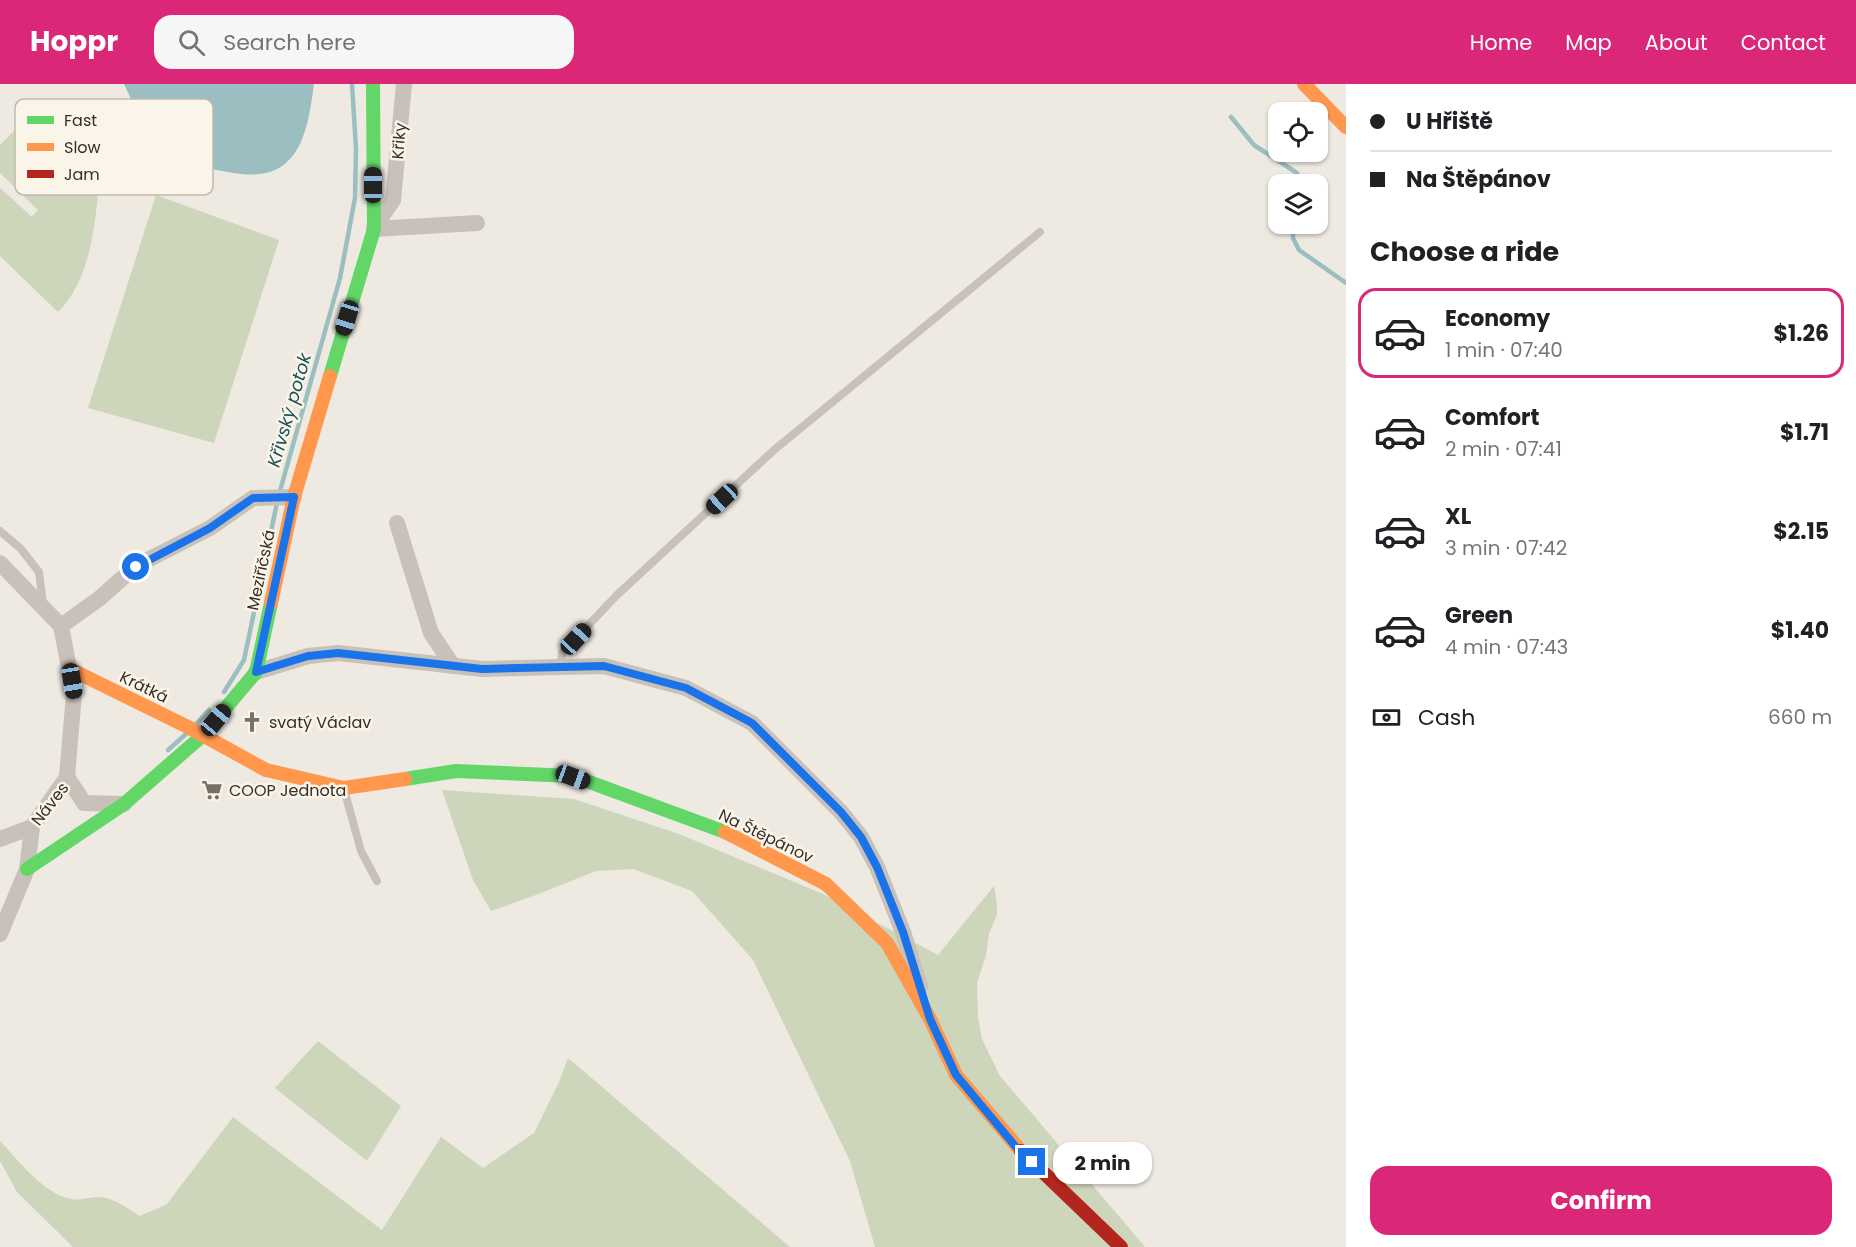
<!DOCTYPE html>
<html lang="en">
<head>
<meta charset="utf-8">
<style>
	body { margin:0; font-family:Poppins,sans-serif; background:#f6f6f6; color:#202124; height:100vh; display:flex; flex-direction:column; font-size:22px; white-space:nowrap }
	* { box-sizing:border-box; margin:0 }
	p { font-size:20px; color:#757577 }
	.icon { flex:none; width:33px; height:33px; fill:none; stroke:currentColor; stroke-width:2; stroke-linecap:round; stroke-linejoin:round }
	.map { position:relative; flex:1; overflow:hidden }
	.side { display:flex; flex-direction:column; background:#fff; width:510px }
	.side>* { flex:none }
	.top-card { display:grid; align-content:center; height:132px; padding:0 24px; background:#fff }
	.controls { position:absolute; left:1268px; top:18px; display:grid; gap:12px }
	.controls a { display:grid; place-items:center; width:60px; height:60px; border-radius:12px; background:#fff; box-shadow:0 2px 4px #0004; font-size:30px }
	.end { position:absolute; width:27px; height:27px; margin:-14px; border:8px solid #1a73e8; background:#fff; box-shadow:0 0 0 3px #fff }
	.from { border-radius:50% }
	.bubble { position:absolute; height:42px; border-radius:18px; background:#fff; box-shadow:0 2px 4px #0004; font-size:20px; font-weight:700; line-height:42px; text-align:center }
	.car { position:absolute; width:18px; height:36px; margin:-18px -9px; border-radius:8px; box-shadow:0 0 4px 2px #0007; background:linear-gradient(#222 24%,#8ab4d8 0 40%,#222 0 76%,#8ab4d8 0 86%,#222 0) }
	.top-card b { display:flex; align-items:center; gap:21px; height:57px; font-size:22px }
	.top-card b+b { border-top:2px solid #e0e0e0 }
	.top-card i { width:15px; height:15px; background:#202124 }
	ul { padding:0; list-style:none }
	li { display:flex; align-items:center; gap:18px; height:90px; margin:0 12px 9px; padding:0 12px; border:3px solid transparent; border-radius:18px }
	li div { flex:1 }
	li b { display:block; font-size:22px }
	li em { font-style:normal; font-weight:700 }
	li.active { border-color:#db2777 }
	li>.icon { width:54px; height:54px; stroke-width:1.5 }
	h2 { padding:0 24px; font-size:27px; line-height:72px }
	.pay { display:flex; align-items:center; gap:15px; height:66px; padding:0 24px; font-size:22px }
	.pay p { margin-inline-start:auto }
	.button { display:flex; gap:12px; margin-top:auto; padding:12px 24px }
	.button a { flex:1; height:69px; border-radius:18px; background:#db2777; color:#fff; font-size:24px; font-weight:700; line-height:69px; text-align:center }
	header { display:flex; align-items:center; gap:36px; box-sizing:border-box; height:84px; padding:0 30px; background:#db2777; color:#fff }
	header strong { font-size:28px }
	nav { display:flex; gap:33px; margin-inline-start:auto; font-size:21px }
	.search { width:420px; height:54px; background:#f6f6f6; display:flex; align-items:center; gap:15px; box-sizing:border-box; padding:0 21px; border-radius:18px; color:#757577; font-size:22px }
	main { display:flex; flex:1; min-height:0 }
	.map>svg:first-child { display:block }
	.green { fill:#cdd5ba }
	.water { fill:#9bbec1 }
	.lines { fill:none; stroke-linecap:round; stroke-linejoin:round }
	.stream { stroke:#9bbec1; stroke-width:4.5 }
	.lane { stroke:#c7c1ba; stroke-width:8 }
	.street { stroke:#c7c1ba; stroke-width:16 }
	.fast { stroke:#63d668; stroke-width:14 }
	.slow { stroke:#ff974d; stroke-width:14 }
	.jam { stroke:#b3261e; stroke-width:14 }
	.route { stroke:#1a73e8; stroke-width:8 }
	.labels { text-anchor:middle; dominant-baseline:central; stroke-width:5; stroke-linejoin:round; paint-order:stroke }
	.street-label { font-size:16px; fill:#382e27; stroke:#fbf4e8 }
	.poi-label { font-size:16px; fill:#382e27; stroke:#fbf4e8; text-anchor:start }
	.water-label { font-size:18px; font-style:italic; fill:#1a535d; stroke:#fbf4e8 }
	.key { fill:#fbf4e8; stroke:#c0b9ae; stroke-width:1.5 }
	.key-label { font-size:16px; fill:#382e27 }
</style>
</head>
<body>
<header>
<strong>Hoppr</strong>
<div class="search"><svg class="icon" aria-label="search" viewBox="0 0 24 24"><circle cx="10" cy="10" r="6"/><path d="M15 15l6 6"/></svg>Search here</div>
<nav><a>Home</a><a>Map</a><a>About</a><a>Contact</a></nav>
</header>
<main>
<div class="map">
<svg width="1346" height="1163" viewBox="0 0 1346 1163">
	<rect width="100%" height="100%" fill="#eee9e1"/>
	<!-- green -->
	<g class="green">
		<path d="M22,39L98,110C94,150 88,198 58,228L0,172V104L32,133L38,126L0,89V61Z"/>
		<path d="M156,111L279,156L214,359L88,324Z"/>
		<path d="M442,706L574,715L679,750L823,810L938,871L994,802L997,820V831L989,849L986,871L977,899L978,934L982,955L1000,992L1145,1163H875L850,1077L753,876L692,807L633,785L596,787L541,809L491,827L473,796Z"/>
		<path d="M318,957L401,1022L367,1077L275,1004Z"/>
		<path d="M568,974L790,1163H73L17,1108L0,1077V1057C18,1076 43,1109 70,1115C80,1117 88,1113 98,1113C113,1113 127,1124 140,1132L167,1120L233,1033L382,1146L441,1053L483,1084L534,1049L560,996Z"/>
	</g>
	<!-- water -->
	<path class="water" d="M124,0H314C309,35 304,86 259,90C245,92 230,88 217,86C194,81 173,74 157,55C142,40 133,19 124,0Z"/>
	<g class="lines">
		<!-- stream -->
		<g class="stream">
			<path d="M1231,33L1254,61L1297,89L1300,100"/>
			<path d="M1293,140V154L1299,166L1346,199"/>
			<path d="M224,608L244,576L278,414L340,194L355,114L356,65L352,0"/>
			<path d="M196,640L209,626"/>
			<path d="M168,666L186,650"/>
		</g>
		<!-- lane -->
		<g class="lane">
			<path d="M0,447L21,465L39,488L43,520"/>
			<path d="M561,583L562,569L617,511L774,366L1040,148"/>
			<path d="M344,705L361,767L377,797"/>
		</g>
		<!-- street -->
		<g class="street">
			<path d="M374,144L393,116L404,0"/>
			<path d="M374,145L477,139"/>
			<path d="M397,439L431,549L453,582"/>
			<path d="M0,479L61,542L74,610L67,693"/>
			<path d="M61,542L100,514L136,482L210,444L253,414L294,413"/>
			<path d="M256,588L308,572L338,569L482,585L604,582L686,604L752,639L841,728L861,753L877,783L903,848L920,902"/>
			<path d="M67,693L84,719L124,720"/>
			<path d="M0,755L32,743"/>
			<path d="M0,850L27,785L32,743L67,693"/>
		</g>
		<!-- fast -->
		<g class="fast">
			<path d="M330,292L374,145L373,0"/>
			<path d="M405,695L456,687L573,692L725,748"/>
			<path d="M27,785L124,720L202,652L256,588L271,519"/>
		</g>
		<!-- slow -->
		<g class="slow">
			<path d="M1304,0L1346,43"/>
			<path d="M271,519L294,413L330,292"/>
			<path d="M70,585L188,643L266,686L344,704L405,695"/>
			<path d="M725,748L826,800L887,859L930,935L956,991L1021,1067"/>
		</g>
		<!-- jam -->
		<path class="jam" d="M1021,1067L1121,1163"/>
	</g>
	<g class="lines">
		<!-- route -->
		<path class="route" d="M136,483L210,444L253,414L294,413L256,588L308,572L338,569L482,585L604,582L686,604L752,639L841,728L861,753L877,783L903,848L930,935L956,991L1015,1062L1032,1078"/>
	</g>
	<!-- icons -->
	<defs>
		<g id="church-bare" transform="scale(1.62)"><path d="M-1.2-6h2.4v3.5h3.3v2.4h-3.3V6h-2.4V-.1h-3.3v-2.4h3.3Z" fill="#786f68" stroke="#fbf4e8" stroke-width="2.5" paint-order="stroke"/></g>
		<g id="supermarket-bare" transform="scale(1.62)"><path d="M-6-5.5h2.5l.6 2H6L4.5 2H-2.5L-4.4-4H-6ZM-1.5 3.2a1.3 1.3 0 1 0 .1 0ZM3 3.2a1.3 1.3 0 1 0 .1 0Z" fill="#786f68" stroke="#fbf4e8" stroke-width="2.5" paint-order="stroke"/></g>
	</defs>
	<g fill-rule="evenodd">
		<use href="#church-bare" x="252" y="638"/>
		<use href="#supermarket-bare" x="212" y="706"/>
	</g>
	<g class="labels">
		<!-- street labels -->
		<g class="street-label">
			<text transform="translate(399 57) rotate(-85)">Křiky</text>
			<text transform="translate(261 486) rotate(-78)">Meziříčská</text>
			<text transform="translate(144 603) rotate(26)">Krátká</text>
			<text transform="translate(50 720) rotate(-52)">Náves</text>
			<text transform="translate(766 752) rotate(26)">Na Štěpánov</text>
		</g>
		<!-- poi labels -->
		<g class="poi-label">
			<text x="269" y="638">svatý Václav</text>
			<text x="229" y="706">COOP Jednota</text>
		</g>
		<!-- water labels -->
		<g class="water-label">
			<text transform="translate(289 326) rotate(-74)">Křivský potok</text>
		</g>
	</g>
	<!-- legend -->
	<rect x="15" y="15" width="198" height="96" rx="9" class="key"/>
	<rect x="27" y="32" width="27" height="8" fill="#63d668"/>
	<rect x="27" y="59" width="27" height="8" fill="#ff974d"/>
	<rect x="27" y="86" width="27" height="8" fill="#b3261e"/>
	<g class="key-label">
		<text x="64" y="42">Fast</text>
		<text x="64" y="69">Slow</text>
		<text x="64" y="96">Jam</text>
	</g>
</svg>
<div class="controls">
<a><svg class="icon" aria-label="locate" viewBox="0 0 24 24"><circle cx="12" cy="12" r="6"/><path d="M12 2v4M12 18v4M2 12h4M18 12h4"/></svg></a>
<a><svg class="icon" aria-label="layers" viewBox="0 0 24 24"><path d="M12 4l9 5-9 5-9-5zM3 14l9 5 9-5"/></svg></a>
</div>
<i class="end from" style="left:136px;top:483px"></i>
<i class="end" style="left:1032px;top:1078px"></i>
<div class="bubble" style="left:1053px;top:1058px;width:99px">2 min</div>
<i class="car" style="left:373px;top:101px;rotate:0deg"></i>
<i class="car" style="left:347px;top:234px;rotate:197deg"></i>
<i class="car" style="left:722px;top:415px;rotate:227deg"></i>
<i class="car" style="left:576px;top:555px;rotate:43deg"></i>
<i class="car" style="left:72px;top:597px;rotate:171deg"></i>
<i class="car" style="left:216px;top:636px;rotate:40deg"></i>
<i class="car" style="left:573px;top:693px;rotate:110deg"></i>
</div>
<section class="side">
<div class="top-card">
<b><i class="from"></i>U Hřiště</b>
<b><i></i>Na Štěpánov</b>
</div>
<h2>Choose a ride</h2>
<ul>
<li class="active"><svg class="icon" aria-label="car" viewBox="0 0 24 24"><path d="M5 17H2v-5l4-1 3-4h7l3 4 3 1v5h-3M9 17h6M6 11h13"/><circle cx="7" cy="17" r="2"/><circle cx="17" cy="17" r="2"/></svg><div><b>Economy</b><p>1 min · 07:40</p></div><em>$1.26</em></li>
<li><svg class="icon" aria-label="car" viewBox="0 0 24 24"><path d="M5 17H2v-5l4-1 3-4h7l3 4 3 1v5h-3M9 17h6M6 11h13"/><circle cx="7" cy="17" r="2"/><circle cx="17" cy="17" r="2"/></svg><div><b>Comfort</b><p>2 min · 07:41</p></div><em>$1.71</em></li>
<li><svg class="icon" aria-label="car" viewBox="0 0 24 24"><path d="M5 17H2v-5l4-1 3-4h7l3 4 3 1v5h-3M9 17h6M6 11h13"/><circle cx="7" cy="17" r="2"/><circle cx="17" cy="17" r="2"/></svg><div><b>XL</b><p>3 min · 07:42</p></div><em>$2.15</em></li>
<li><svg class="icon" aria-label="car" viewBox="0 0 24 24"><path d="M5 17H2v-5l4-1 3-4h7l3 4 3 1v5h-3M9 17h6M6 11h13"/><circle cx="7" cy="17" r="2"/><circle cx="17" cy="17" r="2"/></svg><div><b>Green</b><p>4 min · 07:43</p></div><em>$1.40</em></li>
</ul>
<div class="pay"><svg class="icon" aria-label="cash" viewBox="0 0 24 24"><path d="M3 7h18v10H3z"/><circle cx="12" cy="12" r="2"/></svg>Cash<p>660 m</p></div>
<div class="button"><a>Confirm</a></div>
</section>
</main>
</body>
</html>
